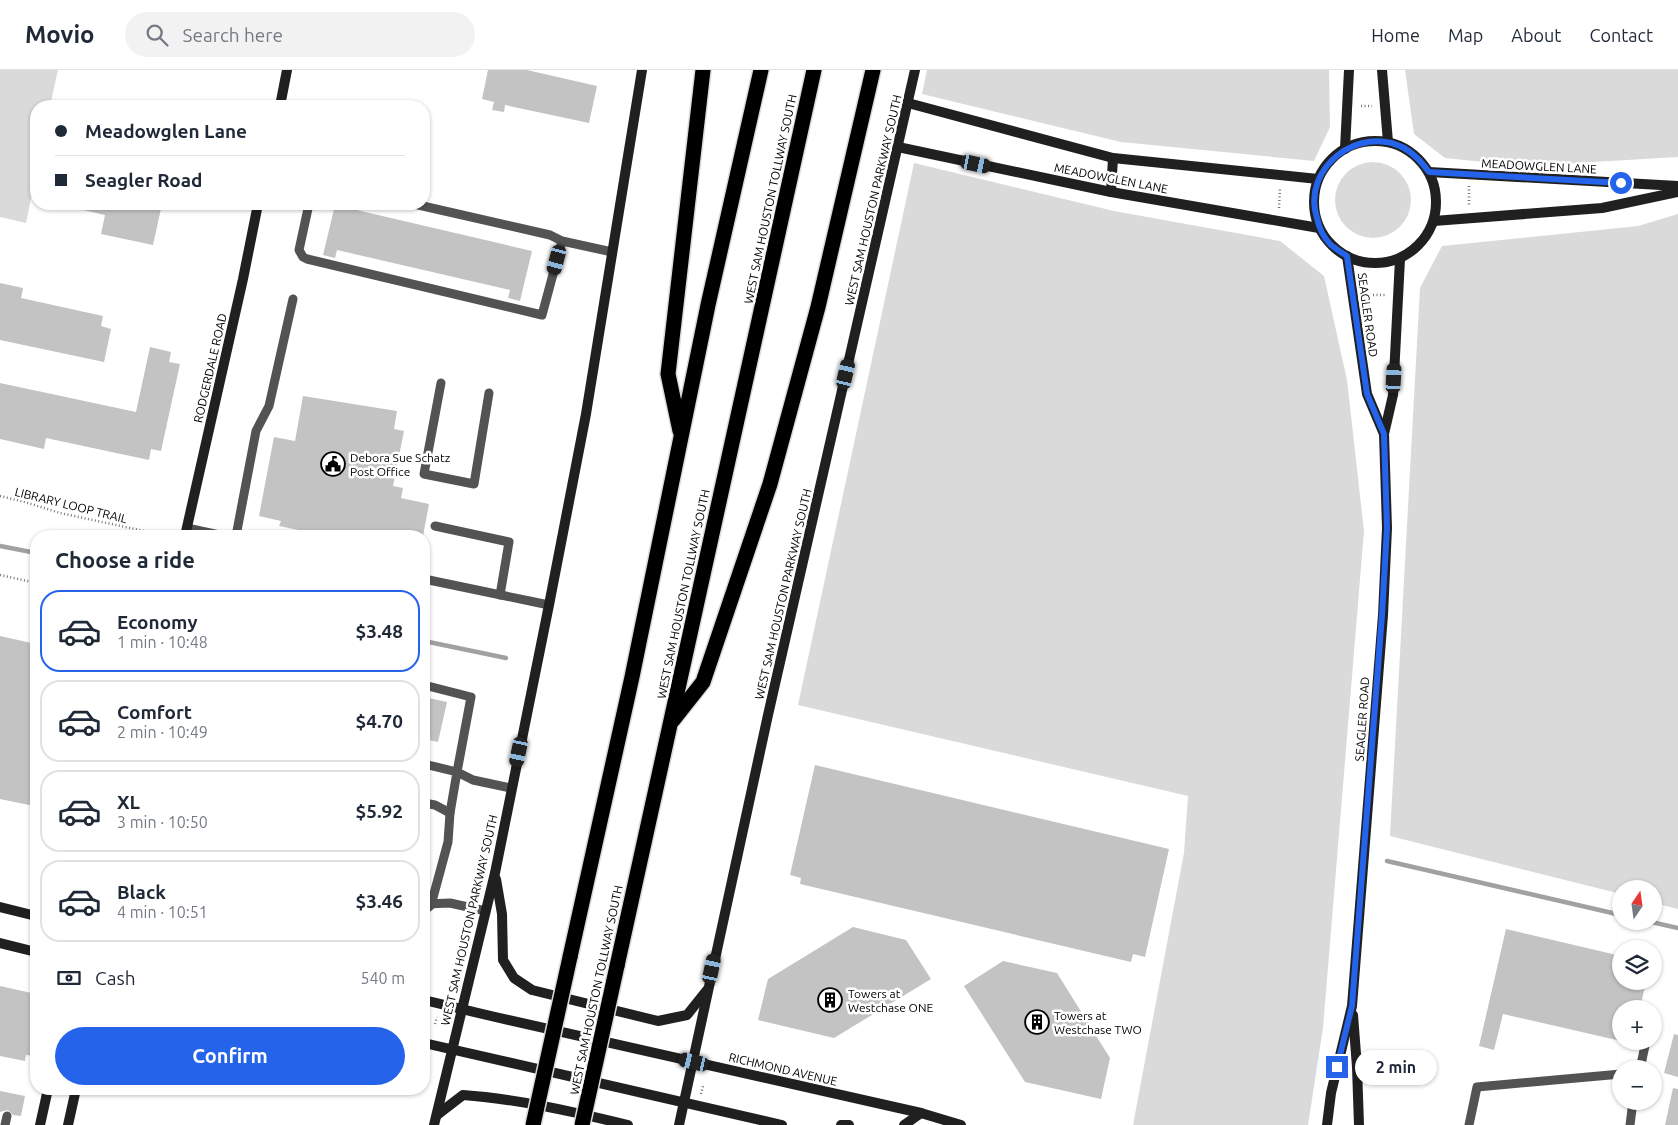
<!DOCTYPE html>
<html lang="en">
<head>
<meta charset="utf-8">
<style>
	body { margin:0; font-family:Ubuntu,sans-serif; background:#f2f2f3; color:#1f2937; height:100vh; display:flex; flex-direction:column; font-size:19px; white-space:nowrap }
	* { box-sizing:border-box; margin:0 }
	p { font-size:16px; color:#747a83 }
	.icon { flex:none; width:28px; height:28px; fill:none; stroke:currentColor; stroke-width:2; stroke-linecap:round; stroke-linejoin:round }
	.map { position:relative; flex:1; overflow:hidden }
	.details { position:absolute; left:30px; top:460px; width:400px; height:565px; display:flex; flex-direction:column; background:#fff; border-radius:20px; box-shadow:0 1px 4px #0004 }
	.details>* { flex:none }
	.guide { position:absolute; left:30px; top:30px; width:400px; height:110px; border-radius:20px; box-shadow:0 1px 4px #0004; display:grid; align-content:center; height:110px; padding:0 25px; background:#fff }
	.needle { width:32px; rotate:13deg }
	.controls { position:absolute; left:1612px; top:810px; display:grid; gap:10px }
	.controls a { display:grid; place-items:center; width:50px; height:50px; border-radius:50%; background:#fff; box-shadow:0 1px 4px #0004; font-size:25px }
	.end { position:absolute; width:22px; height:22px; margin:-11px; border:6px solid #2563eb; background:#fff; box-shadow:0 0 0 2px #fff }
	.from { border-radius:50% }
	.bubble { position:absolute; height:35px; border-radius:18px; background:#fff; box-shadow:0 1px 4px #0004; font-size:16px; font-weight:600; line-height:35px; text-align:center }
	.car { position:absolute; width:15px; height:30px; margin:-15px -8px; border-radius:6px; box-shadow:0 0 4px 1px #0007; background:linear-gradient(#222 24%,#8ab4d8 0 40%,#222 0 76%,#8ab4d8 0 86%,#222 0) }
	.guide b { display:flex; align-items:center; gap:18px; height:48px; font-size:19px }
	.guide b+b { border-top:1px solid #e0e1e3 }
	.guide i { width:12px; height:12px; background:#1f2937 }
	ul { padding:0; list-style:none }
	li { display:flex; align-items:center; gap:15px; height:82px; margin:0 10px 8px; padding:0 15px; border:2px solid #e0e1e3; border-radius:20px }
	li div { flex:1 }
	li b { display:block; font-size:19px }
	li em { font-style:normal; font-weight:600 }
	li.on { border-color:#2563eb }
	li>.icon { width:45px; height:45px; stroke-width:1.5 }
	h2 { padding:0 25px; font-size:22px; line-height:60px }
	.pay { display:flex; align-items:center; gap:12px; height:55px; padding:0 25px; font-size:19px }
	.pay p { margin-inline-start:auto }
	.primary-button { display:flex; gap:10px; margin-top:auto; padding:10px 25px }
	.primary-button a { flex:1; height:58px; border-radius:30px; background:#2563eb; color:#fff; font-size:20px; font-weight:600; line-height:58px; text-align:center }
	header { display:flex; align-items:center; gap:30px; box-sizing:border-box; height:70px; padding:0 25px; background:#fff; border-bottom:1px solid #e0e1e3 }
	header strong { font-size:24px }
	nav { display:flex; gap:28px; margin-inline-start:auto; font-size:18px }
	.search { width:350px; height:45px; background:#f2f2f3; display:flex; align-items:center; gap:12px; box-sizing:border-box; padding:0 18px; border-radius:28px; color:#747a83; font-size:19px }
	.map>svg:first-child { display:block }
	.green { fill:#dadada }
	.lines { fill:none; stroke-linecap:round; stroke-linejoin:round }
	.stream { stroke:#a1a1a1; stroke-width:4.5 }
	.building { fill:#c3c3c3 }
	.highway-casing { stroke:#dbdbdb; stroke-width:18 }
	.path { stroke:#757575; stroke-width:2.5; stroke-dasharray:1 2.5; stroke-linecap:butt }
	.lane { stroke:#535353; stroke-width:9 }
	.secondary { stroke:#202020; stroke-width:10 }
	.highway { stroke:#000; stroke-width:15 }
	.highway-bridge-casing { stroke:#dbdbdb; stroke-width:18; stroke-linecap:butt }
	.highway-bridge { stroke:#000; stroke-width:15 }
	.route { stroke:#2563eb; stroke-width:6 }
	.labels { text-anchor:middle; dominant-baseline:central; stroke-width:5; stroke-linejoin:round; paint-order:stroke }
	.street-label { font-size:12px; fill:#000; stroke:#fff }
	.poi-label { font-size:12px; fill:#000; stroke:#fff; text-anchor:start }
</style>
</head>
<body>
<header>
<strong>Movio</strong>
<div class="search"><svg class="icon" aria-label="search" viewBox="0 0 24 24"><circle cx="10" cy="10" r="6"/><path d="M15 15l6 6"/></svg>Search here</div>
<nav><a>Home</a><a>Map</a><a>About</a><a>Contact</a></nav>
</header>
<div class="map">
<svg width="1678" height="1055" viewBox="0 0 1678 1055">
	<rect width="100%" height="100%" fill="#fff"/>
	<!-- green -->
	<g class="green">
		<path d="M0,0H58L50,36H36V104L26,153L0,147Z"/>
		<path d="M927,0H1329L1330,57L1314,91L1121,72L922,24Z"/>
		<path d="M1405,0H1678V87L1523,96L1445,88L1414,64Z"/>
		<circle cx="1373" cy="130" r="38"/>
		<path d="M914,93L1114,141L1280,171L1324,206L1347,310L1364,461L1323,958L1308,1055H1133L1184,783L1188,726L798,635Z"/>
		<path d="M1678,144V839L1654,833V819H1621V824L1390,766L1420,218L1442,176L1638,156Z"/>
	</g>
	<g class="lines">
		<!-- stream -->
		<g class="stream">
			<path d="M0,476L36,483"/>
			<path d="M424,571L506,588"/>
			<path d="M1387,791L1621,845"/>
			<path d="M1647,851L1678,858"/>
		</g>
	</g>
	<!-- building -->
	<g class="building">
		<path d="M488,0H527L597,16L589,53L505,35L504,42L492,40L494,32L482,29Z"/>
		<path d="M79,134H162L153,175L101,164L105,145L79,139Z"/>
		<path d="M335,135L532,181L520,231L508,228L510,220L337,180L335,188L323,185Z"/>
		<path d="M0,213L23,218L21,228L103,246L101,256L111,259L104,292L0,270Z"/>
		<path d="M150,277L171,282L169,292L180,294L161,381L151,379L149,390L46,368L44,379L0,369V313L136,342Z"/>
		<path d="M303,326L397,341L394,359L404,361L393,416L403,418L401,428L429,434L423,466H328L279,456L281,451L259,446L274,367L295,371Z"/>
		<path d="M0,566L36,574V726L34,736L0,729Z"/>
		<path d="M424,627L447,632L438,672L424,669Z"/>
		<path d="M815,695L1169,779L1145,887L1133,884L1131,892L800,814L801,808L790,805Z"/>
		<path d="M853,857L906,870L931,909L834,968L758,950L768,909Z"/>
		<path d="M1506,859L1621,886V911H1646L1640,939H1621V971L1503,944L1494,980L1479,976Z"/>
		<path d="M1003,891L1057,903L1110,988L1101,1029L1025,1012L964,916Z"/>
		<path d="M0,916L36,924V973L34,986L26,985L25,991L0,986Z"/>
		<path d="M1674,964L1678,965V1007L1664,1003Z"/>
		<path d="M1673,1018L1678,1019V1055H1665Z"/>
		<path d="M0,1021L25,1026L21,1046L13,1045L8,1040L0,1042Z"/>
	</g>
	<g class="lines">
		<!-- highway casing -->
		<g class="highway-casing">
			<g id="highway">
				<path d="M680,361L668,304L703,0"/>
				<path d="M673,650L703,612L770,414L818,237L873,0"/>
				<path d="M570,887L632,607L708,235L761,0"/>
				<path d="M617,896L814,0"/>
			</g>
		</g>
		<!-- path -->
		<g class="path">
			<path d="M1361,36H1372"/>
			<path d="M1469,116V137"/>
			<path d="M1279,138L1280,118"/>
			<path d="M1366,225H1387"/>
			<path d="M0,426L25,432L60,443L168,466"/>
			<path d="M0,505L36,513"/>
			<path d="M435,954L437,947"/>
			<path d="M701,1024L703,1016"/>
		</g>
		<!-- lane -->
		<g class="lane">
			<path d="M309,134L299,180L303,187L307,189L542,245L562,171"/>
			<path d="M414,134L550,165L562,171L612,182"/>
			<path d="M441,313L424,404L474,414L489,323"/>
			<path d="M435,456L509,472L500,525"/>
			<path d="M187,458L224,466"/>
			<path d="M236,466L256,361L269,336L293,229"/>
			<path d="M424,509L549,535"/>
			<path d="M424,615L471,627L457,702L473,710L511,718"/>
			<path d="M424,694L457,702L450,743L448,772L431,835L424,841"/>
			<path d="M424,733L435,735L450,743"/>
			<path d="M426,834L450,833L486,841"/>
			<path d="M1640,999L1646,971"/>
			<path d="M5,1055L7,1046"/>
			<path d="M1469,1055L1477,1017L1621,1004"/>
			<path d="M1630,1055L1633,1031"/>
		</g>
		<!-- secondary -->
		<g class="secondary">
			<path d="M1382,0L1388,72"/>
			<path d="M908,33L1113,88L1318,109"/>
			<path d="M280,36L287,0"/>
			<circle cx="1375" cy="132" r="61"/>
			<path d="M898,77L1111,122L1319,158"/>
			<path d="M1345,79L1349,0"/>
			<path d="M1429,102L1678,116"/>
			<path d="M1111,122L1113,88"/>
			<path d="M1434,151L1602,138L1678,122"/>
			<path d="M1347,186L1367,324L1384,364"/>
			<path d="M185,466L243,209L258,134"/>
			<path d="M496,809L502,844L503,890L514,908L532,920L658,951L687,945L707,920"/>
			<path d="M0,837L36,846"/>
			<path d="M0,873L36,882"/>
			<path d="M424,930L491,946L921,1043L961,1055"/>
			<path d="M1353,945L1357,997L1359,1055"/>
			<path d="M424,973L782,1055"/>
			<path d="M437,1045L463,1025C519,1029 574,1042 628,1055"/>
			<path d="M40,1055L48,1019"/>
			<path d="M68,1055L76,1019"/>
			<path d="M434,1055L495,803L549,535L586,344L642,0"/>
			<path d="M679,1055L768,645L915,0"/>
			<path d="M841,1055H849"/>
			<path d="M904,1055L921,1043"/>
			<path d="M1327,1055L1331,1023L1352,936L1383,545L1387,458L1384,364L1393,325L1400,189"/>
		</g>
		<!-- highway -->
		<use href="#highway" class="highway"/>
		<!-- highway-bridge casing -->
		<g class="highway-bridge-casing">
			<g id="highway-bridge">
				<path d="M533,1055L570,887"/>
				<path d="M582,1055L617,896"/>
			</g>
		</g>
		<!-- highway-bridge -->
		<use href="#highway-bridge" class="highway-bridge"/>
	</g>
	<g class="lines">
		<!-- route -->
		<path class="route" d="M1337,997L1352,936L1382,545L1387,458L1384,364L1367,324L1347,186C1342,183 1336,179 1331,175C1324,168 1319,158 1317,148C1301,98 1359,54 1404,78C1415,84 1422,93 1429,102L1621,113"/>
	</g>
	<!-- icons -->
	<defs>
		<g id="civic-ring" transform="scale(1.25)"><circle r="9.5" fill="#fff" stroke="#000" stroke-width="1.5"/><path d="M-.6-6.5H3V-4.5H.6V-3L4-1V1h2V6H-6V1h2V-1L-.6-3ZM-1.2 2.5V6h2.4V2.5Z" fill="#000"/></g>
		<g id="building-ring" transform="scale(1.25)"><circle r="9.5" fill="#fff" stroke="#000" stroke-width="1.5"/><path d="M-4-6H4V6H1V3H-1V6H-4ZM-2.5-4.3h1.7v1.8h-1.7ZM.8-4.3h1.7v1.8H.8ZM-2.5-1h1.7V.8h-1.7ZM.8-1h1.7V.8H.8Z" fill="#000"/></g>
	</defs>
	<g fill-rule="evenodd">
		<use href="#civic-ring" x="333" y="394"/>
		<use href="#building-ring" x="830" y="930"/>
		<use href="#building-ring" x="1037" y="952"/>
	</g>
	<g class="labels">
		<!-- street labels -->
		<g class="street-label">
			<text transform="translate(1539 96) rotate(3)">MEADOWGLEN LANE</text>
			<text transform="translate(1111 108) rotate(11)">MEADOWGLEN LANE</text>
			<text transform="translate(770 129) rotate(-78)">WEST SAM HOUSTON TOLLWAY SOUTH</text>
			<text transform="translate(873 130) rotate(-77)">WEST SAM HOUSTON PARKWAY SOUTH</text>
			<text transform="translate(1368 245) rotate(82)">SEAGLER ROAD</text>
			<text transform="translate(210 298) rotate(-77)">RODGERDALE ROAD</text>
			<text transform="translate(71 435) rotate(14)">LIBRARY LOOP TRAIL</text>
			<text transform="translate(683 524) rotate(-78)">WEST SAM HOUSTON TOLLWAY SOUTH</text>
			<text transform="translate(783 524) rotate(-77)">WEST SAM HOUSTON PARKWAY SOUTH</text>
			<text transform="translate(1362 649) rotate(-86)">SEAGLER ROAD</text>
			<text transform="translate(469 850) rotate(-77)">WEST SAM HOUSTON PARKWAY SOUTH</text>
			<text transform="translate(596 920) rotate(-78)">WEST SAM HOUSTON TOLLWAY SOUTH</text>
			<text transform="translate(783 999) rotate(13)">RICHMOND AVENUE</text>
		</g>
		<!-- poi labels -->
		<g class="poi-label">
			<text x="350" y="387">Debora Sue Schatz<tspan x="350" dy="14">Post Office</tspan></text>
			<text x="848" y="923">Towers at<tspan x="848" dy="14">Westchase ONE</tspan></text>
			<text x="1054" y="945">Towers at<tspan x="1054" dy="14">Westchase TWO</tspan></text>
		</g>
	</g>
</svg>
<div class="controls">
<a><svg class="needle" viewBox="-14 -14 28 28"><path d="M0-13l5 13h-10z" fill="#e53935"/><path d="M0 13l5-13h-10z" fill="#747a83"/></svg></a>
<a><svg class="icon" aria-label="layers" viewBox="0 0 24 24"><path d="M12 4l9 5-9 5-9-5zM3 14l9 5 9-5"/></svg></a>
<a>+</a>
<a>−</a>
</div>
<i class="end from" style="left:1621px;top:113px"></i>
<i class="end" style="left:1337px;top:997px"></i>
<div class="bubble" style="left:1355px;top:980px;width:82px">2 min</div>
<i class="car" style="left:976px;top:94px;rotate:102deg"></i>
<i class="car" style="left:557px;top:190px;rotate:195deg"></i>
<i class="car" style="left:846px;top:304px;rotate:13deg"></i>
<i class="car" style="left:1394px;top:308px;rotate:3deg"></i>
<i class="car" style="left:519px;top:682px;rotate:192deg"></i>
<i class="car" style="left:712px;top:899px;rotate:12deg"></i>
<i class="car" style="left:694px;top:992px;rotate:283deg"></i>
<div class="guide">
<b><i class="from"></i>Meadowglen Lane</b>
<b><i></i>Seagler Road</b>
</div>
<section class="details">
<h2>Choose a ride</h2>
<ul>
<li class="on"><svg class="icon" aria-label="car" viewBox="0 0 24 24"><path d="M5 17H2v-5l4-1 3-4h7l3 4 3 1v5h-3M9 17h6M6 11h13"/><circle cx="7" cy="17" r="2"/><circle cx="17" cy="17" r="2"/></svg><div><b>Economy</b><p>1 min · 10:48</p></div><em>$3.48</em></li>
<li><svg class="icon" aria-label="car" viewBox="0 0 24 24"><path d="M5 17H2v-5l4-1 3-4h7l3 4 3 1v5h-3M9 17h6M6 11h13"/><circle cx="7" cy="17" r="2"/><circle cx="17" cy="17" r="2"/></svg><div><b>Comfort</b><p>2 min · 10:49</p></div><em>$4.70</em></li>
<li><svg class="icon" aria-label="car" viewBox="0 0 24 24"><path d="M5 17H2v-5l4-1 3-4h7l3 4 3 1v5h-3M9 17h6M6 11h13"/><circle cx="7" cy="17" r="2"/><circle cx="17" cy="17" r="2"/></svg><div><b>XL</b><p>3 min · 10:50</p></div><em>$5.92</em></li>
<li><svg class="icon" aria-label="car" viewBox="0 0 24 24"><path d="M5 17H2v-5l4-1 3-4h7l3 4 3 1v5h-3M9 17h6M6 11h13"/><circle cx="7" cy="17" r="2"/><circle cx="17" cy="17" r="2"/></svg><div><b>Black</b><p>4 min · 10:51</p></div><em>$3.46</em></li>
</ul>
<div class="pay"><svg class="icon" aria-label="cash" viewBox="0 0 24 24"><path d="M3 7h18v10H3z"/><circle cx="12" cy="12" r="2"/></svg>Cash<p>540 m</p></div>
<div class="primary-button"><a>Confirm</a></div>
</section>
</div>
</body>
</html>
